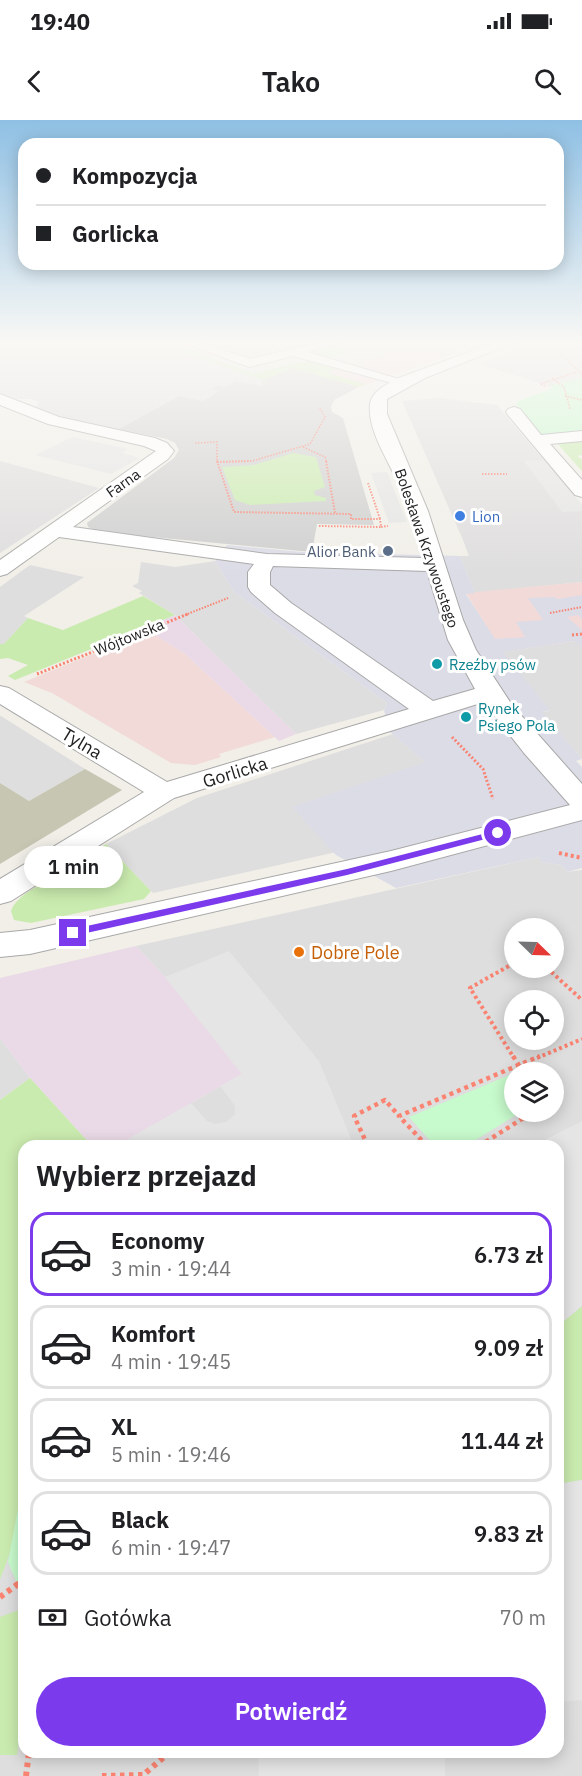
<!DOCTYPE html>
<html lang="pl">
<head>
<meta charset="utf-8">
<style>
	body { margin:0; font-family:"IBM Plex Sans",sans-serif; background:#f6f6f6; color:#202124; height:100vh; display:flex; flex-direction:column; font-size:22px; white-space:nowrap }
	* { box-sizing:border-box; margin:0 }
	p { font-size:20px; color:#757577 }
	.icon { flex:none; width:33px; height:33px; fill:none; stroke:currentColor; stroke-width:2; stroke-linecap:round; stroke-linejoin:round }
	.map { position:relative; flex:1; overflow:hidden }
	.side { position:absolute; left:18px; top:1020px; width:546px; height:618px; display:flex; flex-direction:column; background:#fff; border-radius:18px; box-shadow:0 3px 15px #0003 }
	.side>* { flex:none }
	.guide { position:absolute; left:18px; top:18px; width:546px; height:132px; border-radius:18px; box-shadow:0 3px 15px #0003; display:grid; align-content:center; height:132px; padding:0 18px; background:#fff }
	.needle { width:39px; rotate:113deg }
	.controls { position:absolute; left:504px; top:798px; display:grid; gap:12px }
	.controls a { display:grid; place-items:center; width:60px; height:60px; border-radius:50%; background:#fff; box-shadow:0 3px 15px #0003; font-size:30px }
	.end { position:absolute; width:27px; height:27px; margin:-14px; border:8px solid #7c3aed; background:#fff; box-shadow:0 0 0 3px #fff }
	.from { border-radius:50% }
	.bubble { position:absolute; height:42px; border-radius:21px; background:#fff; box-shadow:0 3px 15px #0003; font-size:20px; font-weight:600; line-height:42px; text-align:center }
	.guide b { display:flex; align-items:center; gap:21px; height:57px; font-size:22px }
	.guide b+b { border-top:2px solid #e0e0e0 }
	.guide i { width:15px; height:15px; background:#202124 }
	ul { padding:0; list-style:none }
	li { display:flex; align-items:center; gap:18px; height:84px; margin:0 12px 9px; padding:0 6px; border:3px solid #e0e0e0; border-radius:18px }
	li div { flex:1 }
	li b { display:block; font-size:22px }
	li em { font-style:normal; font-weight:600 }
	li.on { border-color:#7c3aed }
	li>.icon { width:54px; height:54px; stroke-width:1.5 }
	h2 { padding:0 18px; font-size:27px; line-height:72px }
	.pay { display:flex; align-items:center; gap:15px; height:66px; padding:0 18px; font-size:22px }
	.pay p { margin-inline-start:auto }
	.primary-button { display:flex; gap:12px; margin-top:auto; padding:12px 18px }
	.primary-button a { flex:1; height:69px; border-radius:36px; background:#7c3aed; color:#fff; font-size:24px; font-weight:600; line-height:69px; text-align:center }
	.status { display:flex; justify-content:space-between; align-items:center; height:42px; padding:0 30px; background:#fff; direction:ltr }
	.status svg { height:16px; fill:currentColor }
	header { display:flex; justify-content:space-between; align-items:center; height:78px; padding:0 18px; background:#fff; font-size:27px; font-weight:600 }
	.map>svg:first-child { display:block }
	.residential { fill:#dfdede; fill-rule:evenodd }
	.commercial { fill:#f2dad8 }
	.industrial { fill:#eadae7 }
	.religious { fill:#cfcfcf }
	.construction { fill:#c6c6b3 }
	.grass { fill:#caebaf }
	.park { fill:#c7facc }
	.parking { fill:#e5e5e5 }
	.plaza { fill:#dcdce7 }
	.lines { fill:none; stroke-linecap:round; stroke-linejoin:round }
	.lane-casing { stroke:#a8a8a8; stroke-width:2 }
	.street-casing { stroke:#a8a8a8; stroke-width:2 }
	.path-far5 { stroke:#fa8371; stroke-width:1.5; stroke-dasharray:1.5 1.5; stroke-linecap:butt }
	.path-far4 { stroke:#fa8371; stroke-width:2; stroke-dasharray:1.5 1.5; stroke-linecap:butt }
	.path-far3 { stroke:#fa8371; stroke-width:3; stroke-dasharray:2 2; stroke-linecap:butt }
	.path-far2 { stroke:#fa8371; stroke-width:4; stroke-dasharray:3 3; stroke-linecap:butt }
	.path-far1 { stroke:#fa8371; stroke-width:4.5; stroke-dasharray:4 4; stroke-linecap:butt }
	.path { stroke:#fa8371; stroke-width:6; stroke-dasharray:4.5 4.5; stroke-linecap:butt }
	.lane { fill:#fff; fill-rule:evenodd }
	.street { fill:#fff; fill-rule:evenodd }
	.route { fill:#7c3aed }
	.shop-dot { fill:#3f7fe0; stroke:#fff; stroke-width:2 }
	.service-dot { fill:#5c6f8a; stroke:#fff; stroke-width:2 }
	.culture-dot { fill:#0f9aa8; stroke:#fff; stroke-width:2 }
	.food-dot { fill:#e8710a; stroke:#fff; stroke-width:2 }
	.labels { text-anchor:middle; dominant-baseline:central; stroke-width:6; stroke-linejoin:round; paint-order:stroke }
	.far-street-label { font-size:15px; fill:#212121; stroke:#fff }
	.far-shop-label { font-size:15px; fill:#366cbe; stroke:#fff; text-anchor:start }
	.far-service-label { font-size:15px; fill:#4e5e75; stroke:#fff; text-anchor:end }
	.far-culture-label { font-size:15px; fill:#0d838f; stroke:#fff; text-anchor:start }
	.street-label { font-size:18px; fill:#212121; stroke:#fff }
	.food-label { font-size:18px; fill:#c56008; stroke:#fff; text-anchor:start }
</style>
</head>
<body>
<div class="status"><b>19:40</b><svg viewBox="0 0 49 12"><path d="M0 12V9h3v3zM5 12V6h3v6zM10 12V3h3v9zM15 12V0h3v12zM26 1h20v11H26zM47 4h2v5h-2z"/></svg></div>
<header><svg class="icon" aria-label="back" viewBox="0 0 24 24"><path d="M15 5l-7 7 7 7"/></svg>Tako<svg class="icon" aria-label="search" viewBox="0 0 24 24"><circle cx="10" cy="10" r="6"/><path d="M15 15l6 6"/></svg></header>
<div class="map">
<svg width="582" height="1656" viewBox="0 0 582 1656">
	<rect width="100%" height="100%" fill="#f1efe8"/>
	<!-- residential -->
	<g class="residential">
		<path d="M0,222H397L308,252L292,248L263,266L235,261L226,267L218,265L213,269L220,270L203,281L179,276L119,309L62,297L36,287L39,282L30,279H17L0,272Z"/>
		<path d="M535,222H582V263L554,268L479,244Z"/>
		<path d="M440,278L497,285L582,385V462L475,473L460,436H469L463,420L402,281Z"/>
		<path d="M0,341L99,368L0,433Z"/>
		<path d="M215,441L234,472L387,583L384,590L296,614L175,495L139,473L142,471L132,466L138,463L141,442L175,447Z"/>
		<path d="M30,445L84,457L24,496L28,498L4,524H0V467Z"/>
		<path d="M576,521L582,528V639L541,592L549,591L502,532Z"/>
		<path d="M0,596H1L85,649L29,681L0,663Z"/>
		<path d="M393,614L426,643L341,731L153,773L106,724L197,678Z"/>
		<path d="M539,737L543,742L561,745L567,752L582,750V1061L558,1026H124L121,1023L242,954L165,857L136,826ZM514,808H554V848H514ZM514,880H554V920H514ZM514,952H554V992H514Z"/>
		<path d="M0,918L30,958L0,980Z"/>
		<path d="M558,1118L582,1170V1656H0V1373L24,1194V1632H558Z"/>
	</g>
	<!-- commercial -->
	<g class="commercial">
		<path d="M397,222H455L473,227L359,267L308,252L341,240L333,237L369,224L380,227Z"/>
		<path d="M582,462V528L575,521L502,532L466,473Z"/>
		<path d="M149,511L185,534L275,617L219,634L221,637L195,645L171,643L52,573L24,562Z"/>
	</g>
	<!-- industrial -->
	<g class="industrial">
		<path d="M175,495L296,614L279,621L185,534L144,508Z"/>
		<path d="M136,826L165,857L242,954L116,1026H92L30,958L0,918V858Z"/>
	</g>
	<!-- religious -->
	<path class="religious" d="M292,248L359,267L334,280L331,287L332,292L343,298L374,405L317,404L312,432L100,412L88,407L87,403L174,338L179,330L175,323L167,319L119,309L179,276L203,281L219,271L211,269L218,265L226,267L235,261L263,266V260Z"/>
	<!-- construction -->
	<path class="construction" d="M85,649L122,670L0,744V663L29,681Z"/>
	<!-- grass -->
	<g class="grass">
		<path d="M156,222L171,225L182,223L177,226L253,253L306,241L336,248L327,253L365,264L359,267L293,248L263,260Z"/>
		<path d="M349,222H397L407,228L396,229L383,226L334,237L342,241L314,233Z"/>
		<path d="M582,318V335L577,336L582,339V351L556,322Z"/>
		<path d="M293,333L316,337L325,367L314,371L315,375L326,378V381L250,385L235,380L222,347L254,345Z"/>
		<path d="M143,476L175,495L15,560L8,556L28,545L8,538L0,539V524H4L28,498L63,510Z"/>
		<path d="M106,724L151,771L144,779L31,803L14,800L11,791C17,774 44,762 60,757L64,749Z"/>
		<path d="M30,958L92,1026H24C24,1095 24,1164 24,1233C24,1303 29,1394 0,1459V980Z"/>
		<path d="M582,1186V1360L558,1364V1206Z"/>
		<path d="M24,1488V1590L17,1635H0V1497Z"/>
	</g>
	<!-- park -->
	<g class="park">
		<path d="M582,258V314H542L516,285L518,281L554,268L548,266Z"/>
		<path d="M514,953V992H521L466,1026H435L409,997Z"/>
		<path d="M24,1308V1479L8,1442L18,1389Z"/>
	</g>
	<!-- parking -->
	<g class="parking">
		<path d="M183,223L249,247L295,237L306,241L253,253L176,226Z"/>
		<path d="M369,224L396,229L358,244L333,237Z"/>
		<path d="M73,317L128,329L122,333L140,338L111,354L35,335Z"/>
		<path d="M545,340L582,385V391L562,392L524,341Z"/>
		<path d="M387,352L407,402L389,403L371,353Z"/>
		<path d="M229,831L319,941L354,1026H124L121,1023L191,983L207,1001L215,1004L226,1002L235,994V986L220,966L242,954L165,857Z"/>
		<path d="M582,1001V1186L558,1206V1026H533Z"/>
		<path d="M582,1360V1580L558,1582V1364Z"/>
		<path d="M258,1632H445V1656H259Z"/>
	</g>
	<!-- plaza -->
	<path class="plaza" d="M227,425L302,432L460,436L475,473L466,474L495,519L525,517L516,502L543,500L528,478L554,477L557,479L582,475V499L578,495L567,497L582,510V528L575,521L503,532L550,590L542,592L582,639L576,641L582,647V748L567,752L561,745L542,742L539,737L396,768L336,735L292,687L425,642L389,611L384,590L387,583L234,472L215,441Z"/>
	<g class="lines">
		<!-- lane casing -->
		<g class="lane-casing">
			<path id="lane" d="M182,222H199L250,239L322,222H342L307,232L409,262L403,266L293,236L249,247Z"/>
		</g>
		<!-- street casing -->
		<g class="street-casing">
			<g id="street">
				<path d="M496,222H516L425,258L387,279V294L428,391L463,500L476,530L512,585L582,664V700L391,751L30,834L0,837V813L30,810L391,731L570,685L524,633L484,582L174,678L11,781L0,784V759L144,672L0,584V566L9,568L167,662L409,589L275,493L251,472L248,467V452L254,444L59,417L7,454L0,456V440L156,331L144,326L48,304L0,285V274L59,297L155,318L167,323L174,331L168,339L73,407L267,434L424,438C417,414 409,390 400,367C390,343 367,311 370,284C372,271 386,265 396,259ZM273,446L427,451L448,520L475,569L433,581L291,483L270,465V452Z"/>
				<path d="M514,287L520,289L541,315L582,311V321L550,324L582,360V377L575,375L508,295L506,292L508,289Z"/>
			</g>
		</g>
		<!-- path-far5 -->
		<g class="path-far5">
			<path d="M564,237L582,254"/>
			<path d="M552,258L564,267L570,289"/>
			<path d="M545,266L540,264L577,252"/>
			<path d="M565,276L582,280"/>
			<path d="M195,323L217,322V343"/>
			<path d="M303,327L325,337L327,343"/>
			<path d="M217,342L252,341L310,324L325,297L319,287"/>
		</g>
		<!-- path-far4 -->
		<g class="path-far4">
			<path d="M217,341L234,392L351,394V399H380L381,407L388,406"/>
			<path d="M326,341L335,393"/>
			<path d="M217,342L251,341"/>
			<path d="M482,354H507"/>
			<path d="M368,363L380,399"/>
			<path d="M319,406L381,407"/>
			<path d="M550,493L582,487"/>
			<path d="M185,495L228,478"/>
		</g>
		<!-- path-far3 -->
		<g class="path-far3">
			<path d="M572,515L582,514"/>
			<path d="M37,554L188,494"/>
			<path d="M452,617L483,649L493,679"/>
		</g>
		<!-- path-far2 -->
		<g class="path-far2">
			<path d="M559,733L582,738"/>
			<path d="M514,843L470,868L514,938"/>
			<path d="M547,848L582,880"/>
			<path d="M537,938L582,919"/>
		</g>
		<!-- path-far1 -->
		<g class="path-far1">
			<path d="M513,936L523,952"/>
			<path d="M368,1026L354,996L385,980L399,996"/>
			<path d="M427,1026L399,996L540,936"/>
			<path d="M479,1026L533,992"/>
		</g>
		<!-- path -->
		<g class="path">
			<path d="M0,1477L18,1464H24"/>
			<path d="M26,1656L29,1632"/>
			<path d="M102,1656L143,1655L170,1632"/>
		</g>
		<!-- lane -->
		<use href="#lane" class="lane"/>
		<!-- street -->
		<use href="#street" class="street"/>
	</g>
	<!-- sky -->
	<linearGradient id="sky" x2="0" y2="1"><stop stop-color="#8fc0e4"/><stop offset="0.49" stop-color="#f9f8f5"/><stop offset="1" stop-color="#f9f8f5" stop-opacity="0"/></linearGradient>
	<rect width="582" height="454" fill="url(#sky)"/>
	<!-- route -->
	<path class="route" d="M498,710L502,713L501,715L347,755L73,816L68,813L73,809L347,749Z"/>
	<!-- markers -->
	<circle class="shop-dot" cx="460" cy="396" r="6"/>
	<circle class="service-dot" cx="388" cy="431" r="6"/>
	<g class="culture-dot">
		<circle cx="437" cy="544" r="6"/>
		<circle cx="466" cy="597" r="6"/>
	</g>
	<circle class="food-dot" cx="299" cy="832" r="6"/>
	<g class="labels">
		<!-- far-street labels -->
		<g class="far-street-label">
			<text transform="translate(123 363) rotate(-35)">Farna</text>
			<text transform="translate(427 428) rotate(71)">Bolesława Krzywoustego</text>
			<text transform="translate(129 517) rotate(-22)">Wójtowska</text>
		</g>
		<!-- far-shop labels -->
		<g class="far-shop-label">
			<text x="472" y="396">Lion</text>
		</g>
		<!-- far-service labels -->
		<g class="far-service-label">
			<text x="376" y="431">Alior Bank</text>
		</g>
		<!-- far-culture labels -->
		<g class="far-culture-label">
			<text x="449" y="544">Rzeźby psów</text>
			<text x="478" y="588">Rynek<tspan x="478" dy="17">Psiego Pola</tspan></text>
		</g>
		<!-- street labels -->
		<g class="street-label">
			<text transform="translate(82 623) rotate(31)">Tylna</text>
			<text transform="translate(235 652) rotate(-17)">Gorlicka</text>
		</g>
		<!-- food labels -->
		<g class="food-label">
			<text x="311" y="832">Dobre Pole</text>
		</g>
	</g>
</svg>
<div class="controls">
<a><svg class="needle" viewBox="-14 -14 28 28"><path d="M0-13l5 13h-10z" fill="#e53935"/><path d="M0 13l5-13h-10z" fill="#757577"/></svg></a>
<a><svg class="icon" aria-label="locate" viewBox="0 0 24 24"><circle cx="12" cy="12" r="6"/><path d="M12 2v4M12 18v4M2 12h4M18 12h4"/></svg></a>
<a><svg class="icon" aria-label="layers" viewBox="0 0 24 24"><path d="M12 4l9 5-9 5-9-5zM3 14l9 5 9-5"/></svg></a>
</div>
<i class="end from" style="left:498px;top:713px"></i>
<i class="end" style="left:73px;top:813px"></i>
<div class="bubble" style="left:24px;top:726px;width:99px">1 min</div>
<div class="guide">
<b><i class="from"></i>Kompozycja</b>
<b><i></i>Gorlicka</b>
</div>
<section class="side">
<h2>Wybierz przejazd</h2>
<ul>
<li class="on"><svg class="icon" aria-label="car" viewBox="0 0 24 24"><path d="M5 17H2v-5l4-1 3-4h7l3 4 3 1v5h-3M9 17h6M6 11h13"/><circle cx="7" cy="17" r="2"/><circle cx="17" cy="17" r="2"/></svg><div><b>Economy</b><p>3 min · 19:44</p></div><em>6.73 zł</em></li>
<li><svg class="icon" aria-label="car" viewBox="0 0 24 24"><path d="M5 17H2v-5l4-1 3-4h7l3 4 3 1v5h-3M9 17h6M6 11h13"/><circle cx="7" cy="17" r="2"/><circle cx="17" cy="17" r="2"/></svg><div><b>Komfort</b><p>4 min · 19:45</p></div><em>9.09 zł</em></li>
<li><svg class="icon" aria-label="car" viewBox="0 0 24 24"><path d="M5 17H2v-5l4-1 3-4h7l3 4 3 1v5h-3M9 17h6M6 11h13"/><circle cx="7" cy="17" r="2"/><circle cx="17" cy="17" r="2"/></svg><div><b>XL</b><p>5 min · 19:46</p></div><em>11.44 zł</em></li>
<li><svg class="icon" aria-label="car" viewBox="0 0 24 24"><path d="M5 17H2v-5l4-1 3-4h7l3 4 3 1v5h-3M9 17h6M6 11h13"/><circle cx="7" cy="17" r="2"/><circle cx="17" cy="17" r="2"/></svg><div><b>Black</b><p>6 min · 19:47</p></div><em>9.83 zł</em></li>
</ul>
<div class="pay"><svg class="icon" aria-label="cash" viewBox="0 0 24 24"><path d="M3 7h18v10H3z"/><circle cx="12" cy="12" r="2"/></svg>Gotówka<p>70 m</p></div>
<div class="primary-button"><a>Potwierdź</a></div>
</section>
</div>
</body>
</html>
